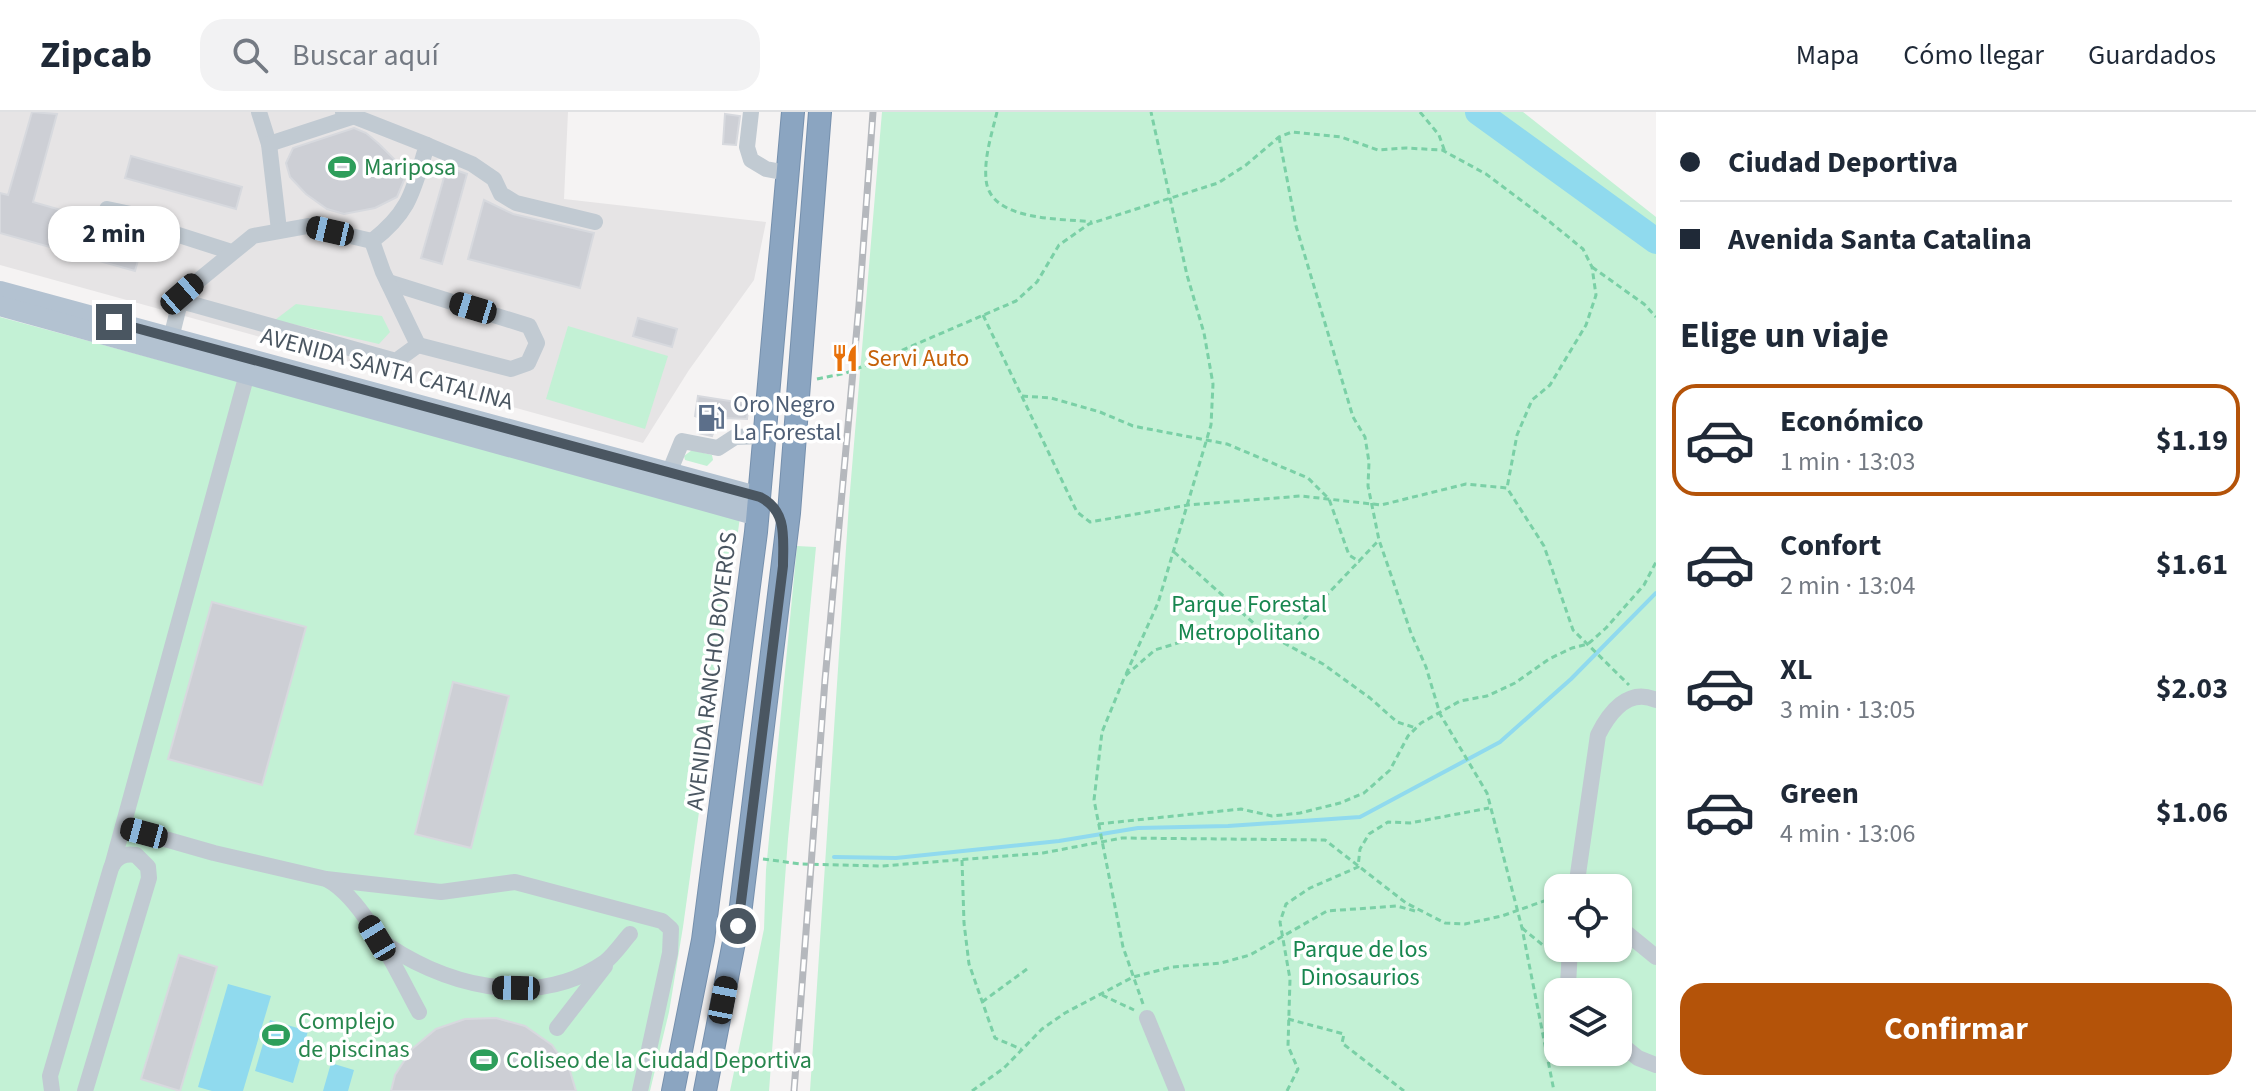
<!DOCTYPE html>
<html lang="es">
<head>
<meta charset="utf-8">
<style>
	body { margin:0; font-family:"Source Sans 3",sans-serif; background:#f2f2f3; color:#1f2937; height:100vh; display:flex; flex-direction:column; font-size:30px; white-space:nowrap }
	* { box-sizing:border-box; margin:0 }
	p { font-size:26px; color:#747a83 }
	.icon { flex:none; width:44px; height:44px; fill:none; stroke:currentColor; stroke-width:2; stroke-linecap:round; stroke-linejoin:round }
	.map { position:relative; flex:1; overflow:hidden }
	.side { display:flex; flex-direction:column; background:#fff; width:600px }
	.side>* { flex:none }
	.guide { display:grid; align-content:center; height:176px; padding:0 24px; background:#fff }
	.buttons { position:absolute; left:1544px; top:762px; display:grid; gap:16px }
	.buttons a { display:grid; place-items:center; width:88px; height:88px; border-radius:16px; background:#fff; box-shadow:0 2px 6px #0004; font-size:40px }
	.end { position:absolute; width:36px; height:36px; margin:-18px; border:10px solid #4a5661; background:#fff; box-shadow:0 0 0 4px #fff }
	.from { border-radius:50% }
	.bubble { position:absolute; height:56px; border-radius:24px; background:#fff; box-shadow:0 2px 6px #0004; font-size:26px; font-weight:700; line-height:56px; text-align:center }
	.car { position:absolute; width:24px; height:48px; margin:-24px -12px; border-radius:10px; box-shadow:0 0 6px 2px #0007; background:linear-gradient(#222 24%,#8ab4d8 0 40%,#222 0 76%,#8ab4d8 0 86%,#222 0) }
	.guide b { display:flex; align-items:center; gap:28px; height:76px; font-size:30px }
	.guide b+b { border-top:2px solid #e0e1e3 }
	.guide i { width:20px; height:20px; background:#1f2937 }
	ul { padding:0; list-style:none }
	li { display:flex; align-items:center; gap:24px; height:112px; margin:0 16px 12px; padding:0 8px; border:4px solid transparent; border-radius:24px }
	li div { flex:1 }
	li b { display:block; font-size:30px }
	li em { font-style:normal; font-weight:700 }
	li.selected { border-color:#b45309 }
	li>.icon { width:72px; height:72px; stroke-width:1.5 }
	h2 { padding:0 24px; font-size:36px; line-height:96px }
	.primary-button { display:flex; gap:16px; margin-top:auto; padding:16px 24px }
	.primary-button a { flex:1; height:92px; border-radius:24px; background:#b45309; color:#fff; font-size:32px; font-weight:700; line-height:92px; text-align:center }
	header { display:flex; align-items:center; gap:48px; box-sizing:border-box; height:112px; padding:0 40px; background:#fff; border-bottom:2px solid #e0e1e3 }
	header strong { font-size:38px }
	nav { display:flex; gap:44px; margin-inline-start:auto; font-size:28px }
	.search { width:560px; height:72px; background:#f2f2f3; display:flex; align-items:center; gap:20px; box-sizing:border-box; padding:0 28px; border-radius:24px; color:#747a83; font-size:30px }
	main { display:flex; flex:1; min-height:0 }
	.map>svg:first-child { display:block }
	.education { fill:#e6e4e5 }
	.green { fill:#c3f1d5; fill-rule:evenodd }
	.water { fill:#90daee }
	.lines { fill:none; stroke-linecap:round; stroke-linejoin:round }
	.stream { stroke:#90daee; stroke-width:4 }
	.river { stroke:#90daee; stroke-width:26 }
	.building { fill:#cdcfd5; stroke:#d7d9de; stroke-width:2 }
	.highway-casing { stroke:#7690ad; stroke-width:24 }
	.path { stroke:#7ad0a6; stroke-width:3; stroke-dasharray:6 4; stroke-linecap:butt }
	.minor { stroke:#c1cad2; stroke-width:16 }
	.major { stroke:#b3c2d1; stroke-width:20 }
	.highway { stroke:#8ba5c1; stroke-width:22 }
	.rail-casing { stroke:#b5b8bd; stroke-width:7 }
	.rail { stroke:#fff; stroke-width:4; stroke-dasharray:12; stroke-linecap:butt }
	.route { stroke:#4a5661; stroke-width:10 }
	.labels { text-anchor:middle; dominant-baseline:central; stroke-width:7; stroke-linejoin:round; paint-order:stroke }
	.leisure-label { font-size:24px; fill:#27864d; stroke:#fff; text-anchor:start }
	.food-label { font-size:24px; fill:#c56008; stroke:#fff; text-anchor:start }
	.street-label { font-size:24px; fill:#4a5661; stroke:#fff }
	.service-label { font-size:24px; fill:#4e5e75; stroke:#fff; text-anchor:start }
	.park-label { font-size:24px; fill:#17864f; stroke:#fff }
</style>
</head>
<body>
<header>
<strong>Zipcab</strong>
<div class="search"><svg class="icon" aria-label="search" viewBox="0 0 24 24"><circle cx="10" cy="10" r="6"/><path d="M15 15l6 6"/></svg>Buscar aquí</div>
<nav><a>Mapa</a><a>Cómo llegar</a><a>Guardados</a></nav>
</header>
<main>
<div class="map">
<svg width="1656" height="979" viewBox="0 0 1656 979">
	<rect width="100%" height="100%" fill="#f5f3f3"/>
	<!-- education -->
	<path class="education" d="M0,0H568L564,87L766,110L754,168L689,258L643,331L0,153Z"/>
	<!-- green -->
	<g class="green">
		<path d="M882,0H1523L1656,105V979H810L849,391ZM1558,776H1618V836H1558ZM1558,880H1618V940H1558Z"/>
		<path d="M296,192L382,204L390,220L379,232L275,208Z"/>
		<path d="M0,205L740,405L683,815L669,900L650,979H0Z"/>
		<path d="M568,214L668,244L645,317L546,287Z"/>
		<path d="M692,338L712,343L713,348L707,354L685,348L684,344Z"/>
		<path d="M797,434L816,435L788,727L769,979H730L764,817L766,758Z"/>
	</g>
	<!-- water -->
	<g class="water">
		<path d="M228,872L271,884L243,979H212L198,975Z"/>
		<path d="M270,908L308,919L293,971L255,959Z"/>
		<path d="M331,951L354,958L348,979H323Z"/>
	</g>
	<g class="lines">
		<!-- stream -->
		<path class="stream" d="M834,745L896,746L1059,729L1138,716L1228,714L1360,705L1500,630L1571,567L1656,481"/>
		<!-- river -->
		<path class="river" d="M1478,0L1656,129"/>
	</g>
	<!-- building -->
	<g class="building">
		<path d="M32,0L57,2L33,90L110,112L111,109L140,115L146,120L135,159L0,121V81L8,83Z"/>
		<path d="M725,2L740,4L736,33L723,32Z"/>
		<path d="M354,16L366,21L379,32L395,48L405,66L397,85L375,96L344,102L327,97L306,82L290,65L286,51L293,36Z"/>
		<path d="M131,44L242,75L236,97L125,66Z"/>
		<path d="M447,55L467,62L442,152L421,146Z"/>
		<path d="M484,88L513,102L594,121L580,176L468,147Z"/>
		<path d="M638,206L677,217L672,235L633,224Z"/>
		<path d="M698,284L749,292L747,307L724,306L718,309L712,324L698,321L700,306L695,304Z"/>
		<path d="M212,490L306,515L262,673L168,647Z"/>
		<path d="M453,570L509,584L471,736L415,722Z"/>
		<path d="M179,843L217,855L180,979L141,967Z"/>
		<path d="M496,906L525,914L552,933L570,959L576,979H391L395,963L412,937L436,917L465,907Z"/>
	</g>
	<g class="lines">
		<!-- highway casing -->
		<g class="highway-casing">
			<g id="highway">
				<path d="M673,979L703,828L756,420L793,0"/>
				<path d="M705,979L741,794L789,401L820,0"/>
			</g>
		</g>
		<!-- path -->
		<g class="path">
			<path d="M997,0C992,21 984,45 986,67C989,110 1061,106 1092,110"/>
			<path d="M1420,0L1439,23L1445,40"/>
			<path d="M1279,25L1296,114L1353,305L1365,325L1369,350L1368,374L1379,428L1411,521L1426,555L1440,602L1487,681L1522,816L1554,979"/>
			<path d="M1592,155L1644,192L1656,205"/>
			<path d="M983,203L1077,400L1090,410L1188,393L1301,384L1381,393L1466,372L1507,376L1544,434L1573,518L1629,573"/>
			<path d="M817,267L846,261L884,246L1016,189L1037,170L1059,133L1089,112L1218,71L1246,53L1279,25L1292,20L1341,25L1378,38L1406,36L1442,38L1486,62L1550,110L1583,137L1592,155L1596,183L1586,213L1550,273L1532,288L1517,323L1507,376"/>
			<path d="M1022,284L1051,286L1100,300L1133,314L1227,332L1308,366L1329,387L1349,443L1360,450"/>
			<path d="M1174,440L1268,524"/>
			<path d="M1283,529L1379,428"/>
			<path d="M1126,562L1158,491L1211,313L1213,272L1204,221L1187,163L1151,0"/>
			<path d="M1098,712L1241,697L1272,704L1300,701L1340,691L1364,681L1390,658L1408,624L1421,611L1460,589L1487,584L1515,571L1549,547L1572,536L1588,532L1606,516L1644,473L1656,450"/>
			<path d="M763,747L801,752L882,754L1043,741L1122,726L1325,728L1406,791L1445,811L1465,812L1502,804L1558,784"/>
			<path d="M962,748L964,811L969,852L995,926L1021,937"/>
			<path d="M1522,816L1556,844"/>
			<path d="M1102,883L1134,898"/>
			<path d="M982,890L1027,857"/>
			<path d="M1143,892L1123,835L1094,688L1102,620L1125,564L1155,538L1184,529L1227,523L1267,526L1282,530L1323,552L1370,586L1397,610L1416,616"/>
			<path d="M1288,907L1344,922L1342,931L1404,979"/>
			<path d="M972,979L1004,956L1042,917L1065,901L1133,865L1172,855L1221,851L1250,843L1327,799L1397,794L1415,799"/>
			<path d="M1287,979L1298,957L1288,934L1290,867L1280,810L1286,792L1310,776L1358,755L1360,737L1369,722L1388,710L1410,711L1489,696"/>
		</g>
		<!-- minor -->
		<g class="minor">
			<path d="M259,0L269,32L279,118"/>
			<path d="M343,0L427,33C413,78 411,99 372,129"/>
			<path d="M751,0L747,35L751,48L766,57L787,61"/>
			<path d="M269,32L355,4"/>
			<path d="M427,33L472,52L494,67L501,82L516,91L595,110"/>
			<path d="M107,97L145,105L160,117L232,140"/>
			<path d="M388,170L529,214L537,231L528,251L511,257L418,233"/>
			<path d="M171,226L182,182L253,124L308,114L372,129L383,160L418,233L396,249L181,189"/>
			<path d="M669,361L682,329L718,336L735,325L765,324"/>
			<path d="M123,715L214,741L326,767L441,780L515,770L662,809L671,817L670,841L640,979"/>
			<path d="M112,754L247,262"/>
			<path d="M328,768C365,788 398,862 419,900"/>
			<path d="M1576,776L1598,623C1609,601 1628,575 1656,588"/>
			<path d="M1618,814L1656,845"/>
			<path d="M377,826C440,873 535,899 605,850C614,843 622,831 630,822"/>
			<path d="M1570,836L1568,873L1571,880"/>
			<path d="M1147,906L1177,979"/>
			<path d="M557,916L605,854"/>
			<path d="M1618,930L1638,946L1656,953"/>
			<path d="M52,979L50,964L111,756C116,745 124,741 136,743L148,755L149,766L85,979"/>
		</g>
		<!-- major -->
		<g class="major">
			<path d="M0,179L760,385"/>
			<path d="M0,194L758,404"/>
		</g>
		<!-- highway -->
		<use href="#highway" class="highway"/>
		<!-- rail casing -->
		<g class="rail-casing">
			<path id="rail" d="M794,979L825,568L859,193L873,0"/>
		</g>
		<!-- rail -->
		<use href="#rail" class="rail"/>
	</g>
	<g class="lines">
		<!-- route -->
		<path class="route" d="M114,210L760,385C788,399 783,427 783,454L738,814"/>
	</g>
	<!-- icons -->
	<defs>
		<g id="stadium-bare" transform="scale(2.16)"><path d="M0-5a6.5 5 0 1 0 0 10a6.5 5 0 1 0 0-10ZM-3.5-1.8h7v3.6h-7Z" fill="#2e9e5b" stroke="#fff" stroke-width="2.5" paint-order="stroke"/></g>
		<g id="restaurant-bare" transform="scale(2.16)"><path d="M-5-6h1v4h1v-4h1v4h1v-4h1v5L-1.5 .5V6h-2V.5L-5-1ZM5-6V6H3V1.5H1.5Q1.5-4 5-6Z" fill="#e8710a" stroke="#fff" stroke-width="2.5" paint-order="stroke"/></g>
		<g id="fuel-bare" transform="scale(2.16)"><path d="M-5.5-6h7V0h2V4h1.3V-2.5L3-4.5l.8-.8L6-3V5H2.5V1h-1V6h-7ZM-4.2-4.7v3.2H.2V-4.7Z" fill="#5c6f8a" stroke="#fff" stroke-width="2.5" paint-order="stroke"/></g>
	</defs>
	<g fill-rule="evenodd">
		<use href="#stadium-bare" x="342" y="55"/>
		<use href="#restaurant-bare" x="845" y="246"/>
		<use href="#fuel-bare" x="711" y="306"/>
		<use href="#stadium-bare" x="276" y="923"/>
		<use href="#stadium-bare" x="484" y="948"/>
	</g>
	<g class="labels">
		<!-- leisure labels -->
		<g class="leisure-label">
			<text x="364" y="55">Mariposa</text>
			<text x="298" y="909">Complejo<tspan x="298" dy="28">de piscinas</tspan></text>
			<text x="506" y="948">Coliseo de la Ciudad Deportiva</text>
		</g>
		<!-- food labels -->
		<g class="food-label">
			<text x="867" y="246">Servi Auto</text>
		</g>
		<!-- street labels -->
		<g class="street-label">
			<text transform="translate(387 257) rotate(15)">AVENIDA SANTA CATALINA</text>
			<text transform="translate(712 559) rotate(-83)">AVENIDA RANCHO BOYEROS</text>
		</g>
		<!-- service labels -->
		<g class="service-label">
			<text x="733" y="292">Oro Negro<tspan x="733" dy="28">La Forestal</tspan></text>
		</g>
		<!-- park labels -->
		<g class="park-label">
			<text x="1249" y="492">Parque Forestal<tspan x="1249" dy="28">Metropolitano</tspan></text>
			<text x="1360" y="837">Parque de los<tspan x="1360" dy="28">Dinosaurios</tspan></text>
		</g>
	</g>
</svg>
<div class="buttons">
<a><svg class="icon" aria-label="locate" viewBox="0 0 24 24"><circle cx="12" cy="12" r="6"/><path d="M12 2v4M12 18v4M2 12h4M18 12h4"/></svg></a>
<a><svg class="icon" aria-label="layers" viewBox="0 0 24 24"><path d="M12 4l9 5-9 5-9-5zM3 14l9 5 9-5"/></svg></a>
</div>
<i class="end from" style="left:738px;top:814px"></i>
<i class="end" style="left:114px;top:210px"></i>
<div class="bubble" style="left:48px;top:94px;width:132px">2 min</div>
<i class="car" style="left:330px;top:119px;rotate:283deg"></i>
<i class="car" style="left:182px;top:182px;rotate:49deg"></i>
<i class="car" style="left:473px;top:196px;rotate:287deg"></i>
<i class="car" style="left:144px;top:721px;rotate:285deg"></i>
<i class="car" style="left:377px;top:826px;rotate:329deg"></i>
<i class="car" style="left:516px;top:876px;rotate:271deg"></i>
<i class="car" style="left:723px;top:888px;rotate:11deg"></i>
</div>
<section class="side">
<div class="guide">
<b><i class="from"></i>Ciudad Deportiva</b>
<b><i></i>Avenida Santa Catalina</b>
</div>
<h2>Elige un viaje</h2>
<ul>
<li class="selected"><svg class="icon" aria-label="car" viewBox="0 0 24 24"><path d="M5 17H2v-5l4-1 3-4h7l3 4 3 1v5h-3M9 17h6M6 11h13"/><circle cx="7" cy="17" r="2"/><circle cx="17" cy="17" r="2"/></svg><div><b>Económico</b><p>1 min · 13:03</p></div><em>$1.19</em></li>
<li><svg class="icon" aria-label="car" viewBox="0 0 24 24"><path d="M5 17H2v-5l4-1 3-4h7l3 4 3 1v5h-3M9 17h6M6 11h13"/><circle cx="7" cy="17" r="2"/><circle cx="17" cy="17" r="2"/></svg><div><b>Confort</b><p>2 min · 13:04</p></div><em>$1.61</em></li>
<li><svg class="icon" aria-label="car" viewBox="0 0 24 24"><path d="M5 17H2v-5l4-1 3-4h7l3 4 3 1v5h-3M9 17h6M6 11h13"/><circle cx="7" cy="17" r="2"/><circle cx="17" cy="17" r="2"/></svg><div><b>XL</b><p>3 min · 13:05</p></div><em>$2.03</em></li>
<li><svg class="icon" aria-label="car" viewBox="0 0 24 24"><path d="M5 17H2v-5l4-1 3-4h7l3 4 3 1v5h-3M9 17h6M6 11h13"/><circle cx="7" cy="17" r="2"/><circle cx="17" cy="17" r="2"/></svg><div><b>Green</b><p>4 min · 13:06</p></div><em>$1.06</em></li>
</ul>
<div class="primary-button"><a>Confirmar</a></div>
</section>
</main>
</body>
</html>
